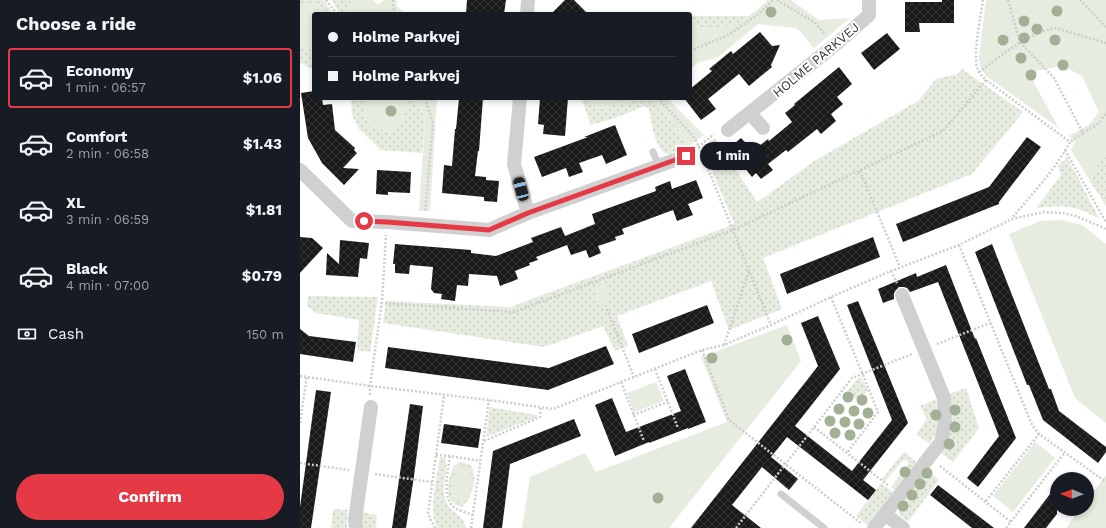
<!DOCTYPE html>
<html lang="en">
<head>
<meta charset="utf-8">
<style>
	body { margin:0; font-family:"Work Sans",sans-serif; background:#20242c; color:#f1f3f6; height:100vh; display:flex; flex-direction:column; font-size:15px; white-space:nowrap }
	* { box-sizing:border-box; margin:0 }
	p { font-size:13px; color:#9ea1a6 }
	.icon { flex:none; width:22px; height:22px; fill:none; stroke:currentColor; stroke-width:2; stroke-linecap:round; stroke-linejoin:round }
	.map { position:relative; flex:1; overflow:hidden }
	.panel { display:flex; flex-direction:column; background:#171b24; width:300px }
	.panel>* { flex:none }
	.banner { position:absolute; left:12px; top:12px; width:380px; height:88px; border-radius:4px; box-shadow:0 2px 6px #0003; display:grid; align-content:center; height:88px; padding:0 16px; background:#171b24 }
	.needle { width:26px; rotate:271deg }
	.fabs { position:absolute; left:750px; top:472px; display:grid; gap:8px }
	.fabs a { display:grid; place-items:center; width:44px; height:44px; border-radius:50%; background:#171b24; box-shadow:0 2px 6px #0003; font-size:20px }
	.end { position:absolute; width:18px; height:18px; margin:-9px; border:5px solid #e63946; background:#fff; box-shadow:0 0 0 2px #fff }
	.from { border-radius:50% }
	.bubble { position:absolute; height:28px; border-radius:14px; background:#171b24; box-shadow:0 2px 6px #0003; font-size:13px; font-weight:700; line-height:28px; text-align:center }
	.car { position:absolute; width:12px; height:24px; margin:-12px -6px; border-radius:5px; box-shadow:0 0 3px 1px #0007; background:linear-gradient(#222 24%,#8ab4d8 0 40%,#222 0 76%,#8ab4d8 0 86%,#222 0) }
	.banner b { display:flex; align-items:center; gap:14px; height:38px; font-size:15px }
	.banner b+b { border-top:1px solid #363941 }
	.banner i { width:10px; height:10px; background:#f1f3f6 }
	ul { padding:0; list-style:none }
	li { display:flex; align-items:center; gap:12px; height:60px; margin:0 8px 6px; padding:0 8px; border:2px solid transparent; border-radius:4px }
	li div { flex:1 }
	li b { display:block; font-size:15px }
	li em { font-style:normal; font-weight:700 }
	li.active { border-color:#e63946 }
	li>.icon { width:36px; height:36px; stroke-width:1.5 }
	h2 { padding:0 16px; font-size:18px; line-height:48px }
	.pay { display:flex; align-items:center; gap:10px; height:44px; padding:0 16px; font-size:15px }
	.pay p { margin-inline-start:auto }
	.action { display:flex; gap:8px; margin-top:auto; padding:8px 16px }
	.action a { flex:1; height:46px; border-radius:24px; background:#e63946; color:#fff; font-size:16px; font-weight:700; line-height:46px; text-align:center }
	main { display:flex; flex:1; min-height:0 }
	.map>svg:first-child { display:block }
	.grass { fill:url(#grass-dots) }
	.park { fill:#e6ecdf }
	.building { fill:url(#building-cross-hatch) }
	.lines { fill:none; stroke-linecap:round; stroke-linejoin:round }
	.path { stroke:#cdcdcd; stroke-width:2.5; stroke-dasharray:2 2; stroke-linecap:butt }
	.lane { stroke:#d0d0d0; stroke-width:7 }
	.street { stroke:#d0d0d0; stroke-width:14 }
	.tree { fill:#a2b095 }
	.route { stroke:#e63946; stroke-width:5 }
	.labels { text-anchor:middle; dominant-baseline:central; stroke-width:4; stroke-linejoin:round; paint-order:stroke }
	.street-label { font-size:13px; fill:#333; stroke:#fff }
</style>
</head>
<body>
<main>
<section class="panel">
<h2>Choose a ride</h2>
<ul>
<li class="active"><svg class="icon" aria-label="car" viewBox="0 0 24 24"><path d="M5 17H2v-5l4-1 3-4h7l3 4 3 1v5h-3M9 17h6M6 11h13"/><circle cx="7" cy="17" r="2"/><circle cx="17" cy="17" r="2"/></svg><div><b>Economy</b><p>1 min · 06:57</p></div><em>$1.06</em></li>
<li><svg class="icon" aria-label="car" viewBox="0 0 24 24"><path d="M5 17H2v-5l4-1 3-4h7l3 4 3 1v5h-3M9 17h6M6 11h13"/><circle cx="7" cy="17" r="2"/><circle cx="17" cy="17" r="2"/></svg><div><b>Comfort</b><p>2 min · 06:58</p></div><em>$1.43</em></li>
<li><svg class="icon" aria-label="car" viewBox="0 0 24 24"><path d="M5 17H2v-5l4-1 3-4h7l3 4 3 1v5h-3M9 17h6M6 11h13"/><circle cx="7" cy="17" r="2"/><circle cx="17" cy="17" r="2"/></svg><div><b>XL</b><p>3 min · 06:59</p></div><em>$1.81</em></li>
<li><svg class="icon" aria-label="car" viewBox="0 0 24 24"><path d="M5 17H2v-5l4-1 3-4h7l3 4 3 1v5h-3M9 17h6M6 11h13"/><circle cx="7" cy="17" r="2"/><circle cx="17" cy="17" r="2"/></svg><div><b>Black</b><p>4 min · 07:00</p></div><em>$0.79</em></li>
</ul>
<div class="pay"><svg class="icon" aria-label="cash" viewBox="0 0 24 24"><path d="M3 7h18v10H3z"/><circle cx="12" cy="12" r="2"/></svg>Cash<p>150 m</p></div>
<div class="action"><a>Confirm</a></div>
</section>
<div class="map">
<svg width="806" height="528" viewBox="0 0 806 528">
	<defs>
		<pattern id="grass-dots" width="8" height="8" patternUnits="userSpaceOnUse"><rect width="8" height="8" fill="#e6ecdf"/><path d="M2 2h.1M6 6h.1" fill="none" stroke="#c6cbc0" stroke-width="1.8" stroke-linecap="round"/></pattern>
		<pattern id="building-cross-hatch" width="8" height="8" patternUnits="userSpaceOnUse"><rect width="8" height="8" fill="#1a1a1a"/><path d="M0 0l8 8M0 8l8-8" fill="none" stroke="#333"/></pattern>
	</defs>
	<rect width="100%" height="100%" fill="#fff"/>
	<!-- grass -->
	<g class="grass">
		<path d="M0,0H24L33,14H21L13,4H0Z"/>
		<path d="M32,0H51L48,8L49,14H39Z"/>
		<path d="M390,16H450L442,22L424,27L411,29L398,27L390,25Z"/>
		<path d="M0,46L14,51V70L0,63Z"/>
		<path d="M662,69L723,112L672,174L463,258L482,309L429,330L411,281L317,316L328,346L315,351L303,326L244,347L83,323L86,301L210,307L427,227L434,223L402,147L415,138L457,202L516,160L618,101L636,79L658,74Z"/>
		<path d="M51,98H63V108L107,107L104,98H117L125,121L122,153L81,150L59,129L52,115Z"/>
		<path d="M281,98H289L293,109L326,103L337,98H352L360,110L375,126L390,145L370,154L364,153C353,140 352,126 349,109L345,106L315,118L291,125Z"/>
		<path d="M806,149V206L790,181Z"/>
		<path d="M767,157L799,218C793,216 787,212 781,210C767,205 751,206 736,208L761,175L758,166Z"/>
		<path d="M8,296L78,297L70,352L57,350L59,320L16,313L7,306Z"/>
		<path d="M561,377L568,391L560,399L551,397L546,393L557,379Z"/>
		<path d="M666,388L679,428L653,462L641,453C653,433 655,417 649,394Z"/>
		<path d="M636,399C640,414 638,431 630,444L620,437L617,433L627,419L620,406Z"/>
		<path d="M190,407L237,415V417L186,437Z"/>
		<path d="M604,452L616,462L595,490L591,487L609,464L606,460H603L585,482L582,479Z"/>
		<path d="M140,457H145C150,472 139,487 147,504C152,514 163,513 166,528H137C128,508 137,478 140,457Z"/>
		<path d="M160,462C163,462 167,463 170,465C180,474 172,501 161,507C156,505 153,504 150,499C146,493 149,471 155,465C156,464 158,463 160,462Z"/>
		<path d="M627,470L639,480L608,522L599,514V508Z"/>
		<path d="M581,483L593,492L567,525L556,516Z"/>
		<path d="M33,509L48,510L47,517V528H31Z"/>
		<path d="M61,512L77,515L76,528H62Z"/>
	</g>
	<!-- park -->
	<g class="park">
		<path d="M51,0H73L78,5L84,0H97V6L105,14H49L48,8Z"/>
		<path d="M467,0H491L519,20L550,18L514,48L499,30L495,28L458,24L417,58L399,62L390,69V25L398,27L411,29L424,27L442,22L465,3Z"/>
		<path d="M686,0H806V149L790,181L771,150L775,142L769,136L790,124L799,112L782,76L763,66L735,71L734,83L759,128L686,76L680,67L679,57Z"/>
		<path d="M0,4H13L21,14H14V51L0,46Z"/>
		<path d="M63,98H104L107,106L103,123L93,131L78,130L68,125L63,108Z"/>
		<path d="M117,98H137L130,211H119L125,121Z"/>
		<path d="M289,98H337L326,103L293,109Z"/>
		<path d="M352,98H367L404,135L390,145L375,126L360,110Z"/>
		<path d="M761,220L782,225L806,244V423L775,398L709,234L740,221Z"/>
		<path d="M300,285H306L310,297L308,302L302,303L297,300L294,289Z"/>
		<path d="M487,325L501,361L369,528H222L230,477L285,453L296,472L427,422L401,357Z"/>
		<path d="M356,382L364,401L334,412L327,393Z"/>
		<path d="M735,442L755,458L713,512L693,496Z"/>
		<path d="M161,466L168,468C173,482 173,487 166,499L157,502L153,497L152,487L155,470Z"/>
		<path d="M806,475V528H766L780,509H787V500Z"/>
	</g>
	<!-- building -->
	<g class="building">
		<path d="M167,0H206L204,14H166Z"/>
		<path d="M265,0H274L288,14H251Z"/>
		<path d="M642,0H654V23H619L620,32H605V2H642Z"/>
		<path d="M460,32L472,46L480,45L471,65L472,67L449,86L439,74L408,99L416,109L401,120L384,98H390V89L412,71L409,69L431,51L433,54Z"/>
		<path d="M587,33L600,49L574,70L561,53Z"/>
		<path d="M539,67L552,84L537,97L543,104L531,114L536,121L521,134L517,129L488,152L486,150L468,164L473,170L461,179L456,173L452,177L429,148L441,138L446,143L448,142L454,150L468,139L469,141L492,122L485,113L495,105L494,104Z"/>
		<path d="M14,91V98H22L23,105L32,104L35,130L55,148L54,150L57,153L43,168L59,169L44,185L22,163L8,138L1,93Z"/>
		<path d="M159,98H183L179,151H178L175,176L186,177V180L199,181L197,202L184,201V197L142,193L144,165L152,166L155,129H156Z"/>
		<path d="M240,98H268L265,136L243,134L244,125L238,124Z"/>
		<path d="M315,125L327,155L306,164L302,155L279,163L283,172L269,177L266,168L242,177L234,157L288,137H284Z"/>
		<path d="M727,137L741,147L699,202V204L603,242L596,224L689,187Z"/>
		<path d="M77,170L111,172L110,193L88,192V195L76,194Z"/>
		<path d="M396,180L403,198L388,204L393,215L377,221L373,210L322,229L324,234L315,237L316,240L298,246L301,253L289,258L286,250L271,255L267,245L236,257L238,260L229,263L230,265L215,271L218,279L200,286L197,276L169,274L168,286L157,285L155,301L141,299L142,294L134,293L131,289L133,267L110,265L109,274L95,273V264H93L95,244L171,250V253L196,256L233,242L231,238L261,227L265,236L295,224L292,214L356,191L355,187L370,181L372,189Z"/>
		<path d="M0,237L12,238L23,248L0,273Z"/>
		<path d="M573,237L580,257L487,294L480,274Z"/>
		<path d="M40,240L69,243L67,259L60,258L58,277L26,275L27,253L39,264Z"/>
		<path d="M692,244L749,389H751L759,411L806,447V452L798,463L743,420L729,385H727L675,252Z"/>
		<path d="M646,265L675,339L676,338L716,438L678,487L667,478L699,436L638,282L610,292L607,288L604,287H599L596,290L594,293V299L583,303L578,289L616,273L617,277Z"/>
		<path d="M558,301L608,423L563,480L576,490L568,500L487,437L471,457L498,479L489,490L462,467L432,505L461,528H391L518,366L501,323L518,316L540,369L495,426L552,471L592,420L547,305Z"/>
		<path d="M407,305L414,323L339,353L332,334Z"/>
		<path d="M0,329L9,336L56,342L53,362L0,354Z"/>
		<path d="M306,346L314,364L248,390L85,368L88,347L249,368Z"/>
		<path d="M385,369L406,422L388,429V428L349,443V442L315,456L295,405L312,398L326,432L381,411L367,376Z"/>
		<path d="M16,390L31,392L11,528H0V507Z"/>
		<path d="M110,404L123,406L114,476L106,528H92Z"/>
		<path d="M274,419L281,436L210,464L202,528H183L193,451Z"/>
		<path d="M144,424L181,429L178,448L141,443Z"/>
		<path d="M638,485L694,528H672L630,495Z"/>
		<path d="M757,485V514L746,528H724Z"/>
	</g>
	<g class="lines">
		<!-- path -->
		<g class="path">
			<path d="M26,0L37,14"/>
			<path d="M93,0V7L96,14"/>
			<path d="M477,0L514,22L525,34"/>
			<path d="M683,0C681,15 673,54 677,67C678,72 682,76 686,80L770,142C755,170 732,194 712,218"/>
			<path d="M708,0L720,42L754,78L783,133L770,142"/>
			<path d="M780,0L806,27"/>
			<path d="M390,51L428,35L460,13L473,0"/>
			<path d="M679,72C702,55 726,34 755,28L806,43"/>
			<path d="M125,98L133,123L125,212"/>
			<path d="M358,98L392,135L396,141L403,156L471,325"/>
			<path d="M783,133L799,123L806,113"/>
			<path d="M398,147L414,134"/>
			<path d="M765,150L806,222"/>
			<path d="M560,171L600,267"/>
			<path d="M659,245L732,425L739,434L806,482"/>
			<path d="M591,271L597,283"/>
			<path d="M531,297L578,412L547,453"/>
			<path d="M81,303L214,312L433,230L643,131L686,80"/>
			<path d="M307,309L334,377"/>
			<path d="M637,344L690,323"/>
			<path d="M424,345L449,271"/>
			<path d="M402,350L429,420L562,524"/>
			<path d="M355,369L378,428"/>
			<path d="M0,376L70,386L189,400L253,409L402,350L424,345L471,325L531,297L591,271L659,245L712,219L744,212L763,213L776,216L806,229"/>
			<path d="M321,382L344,441"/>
			<path d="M70,395V386L82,301L86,235"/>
			<path d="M333,415L368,402"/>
			<path d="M0,423L7,376"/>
			<path d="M514,427L589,486"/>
			<path d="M184,441L240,417L241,407"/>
			<path d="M136,455L150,456"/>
			<path d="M0,463L49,470"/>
			<path d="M640,466L711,522"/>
			<path d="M75,474L132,482"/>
			<path d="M686,501L739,434"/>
			<path d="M173,515C168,513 160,511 155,508C141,498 148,471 150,456L180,461"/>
			<path d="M135,528L128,514L144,395"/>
			<path d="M171,528L189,400"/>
			<path d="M436,528L552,378L612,354"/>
			<path d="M706,528L765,452"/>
		</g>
		<!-- lane -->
		<g class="lane">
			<path d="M353,152L359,166"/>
			<path d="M481,494L524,528"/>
		</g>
		<!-- street -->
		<g class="street">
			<path d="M227,14L228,0"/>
			<path d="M220,98L214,164L228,213"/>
			<path d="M450,113L463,128"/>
			<path d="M428,130L535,45L569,15V0"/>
			<path d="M0,170L52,221L87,222L189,230L228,213L386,156"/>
			<path d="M585,514L603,528"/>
			<path d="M56,528L55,520L71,407"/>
			<path d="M574,528L641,442L645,422L644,398L602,295"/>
		</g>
	</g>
	<!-- trees -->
	<g class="tree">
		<circle cx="757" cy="11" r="5.5"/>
		<circle cx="471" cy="12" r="5.5"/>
		<circle cx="724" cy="21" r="5.5"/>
		<circle cx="737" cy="29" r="5.5"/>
		<circle cx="724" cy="38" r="5.5"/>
		<circle cx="703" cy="40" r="5.5"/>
		<circle cx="755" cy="40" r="5.5"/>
		<circle cx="721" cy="58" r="5.5"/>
		<circle cx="763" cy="65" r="5.5"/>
		<circle cx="731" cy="75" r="5.5"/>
		<circle cx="91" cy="111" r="5.5"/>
		<circle cx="487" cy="340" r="5.5"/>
		<circle cx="412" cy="358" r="5.5"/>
		<circle cx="548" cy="397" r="5.5"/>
		<circle cx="562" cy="400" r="5.5"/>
		<circle cx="539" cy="409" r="5.5"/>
		<circle cx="655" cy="410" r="5.5"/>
		<circle cx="554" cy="411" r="5.5"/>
		<circle cx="568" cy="413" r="5.5"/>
		<circle cx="636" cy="415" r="5.5"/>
		<circle cx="530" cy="421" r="5.5"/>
		<circle cx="545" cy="422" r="5.5"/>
		<circle cx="559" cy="424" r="5.5"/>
		<circle cx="655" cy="427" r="5.5"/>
		<circle cx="535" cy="433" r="5.5"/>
		<circle cx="550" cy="435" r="5.5"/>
		<circle cx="649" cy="444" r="5.5"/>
		<circle cx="605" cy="472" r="5.5"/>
		<circle cx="627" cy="473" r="5.5"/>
		<circle cx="620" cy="484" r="5.5"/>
		<circle cx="612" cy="495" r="5.5"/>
		<circle cx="358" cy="498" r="5.5"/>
		<circle cx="603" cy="506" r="5.5"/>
	</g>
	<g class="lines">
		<!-- route -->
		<path class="route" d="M64,221L87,222L189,230L228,213L386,156"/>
	</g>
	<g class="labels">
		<!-- street labels -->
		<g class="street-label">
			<text transform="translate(516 60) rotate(-40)">HOLME PARKVEJ</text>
		</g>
	</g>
</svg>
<div class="fabs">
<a><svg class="needle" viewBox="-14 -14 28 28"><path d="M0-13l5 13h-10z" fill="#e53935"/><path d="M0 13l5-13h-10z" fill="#9ea1a6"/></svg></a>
</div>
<i class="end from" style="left:64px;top:221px"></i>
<i class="end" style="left:386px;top:156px"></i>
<div class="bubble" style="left:400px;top:142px;width:66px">1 min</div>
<i class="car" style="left:221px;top:189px;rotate:345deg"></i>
<div class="banner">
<b><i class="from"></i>Holme Parkvej</b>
<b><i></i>Holme Parkvej</b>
</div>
</div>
</main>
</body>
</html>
